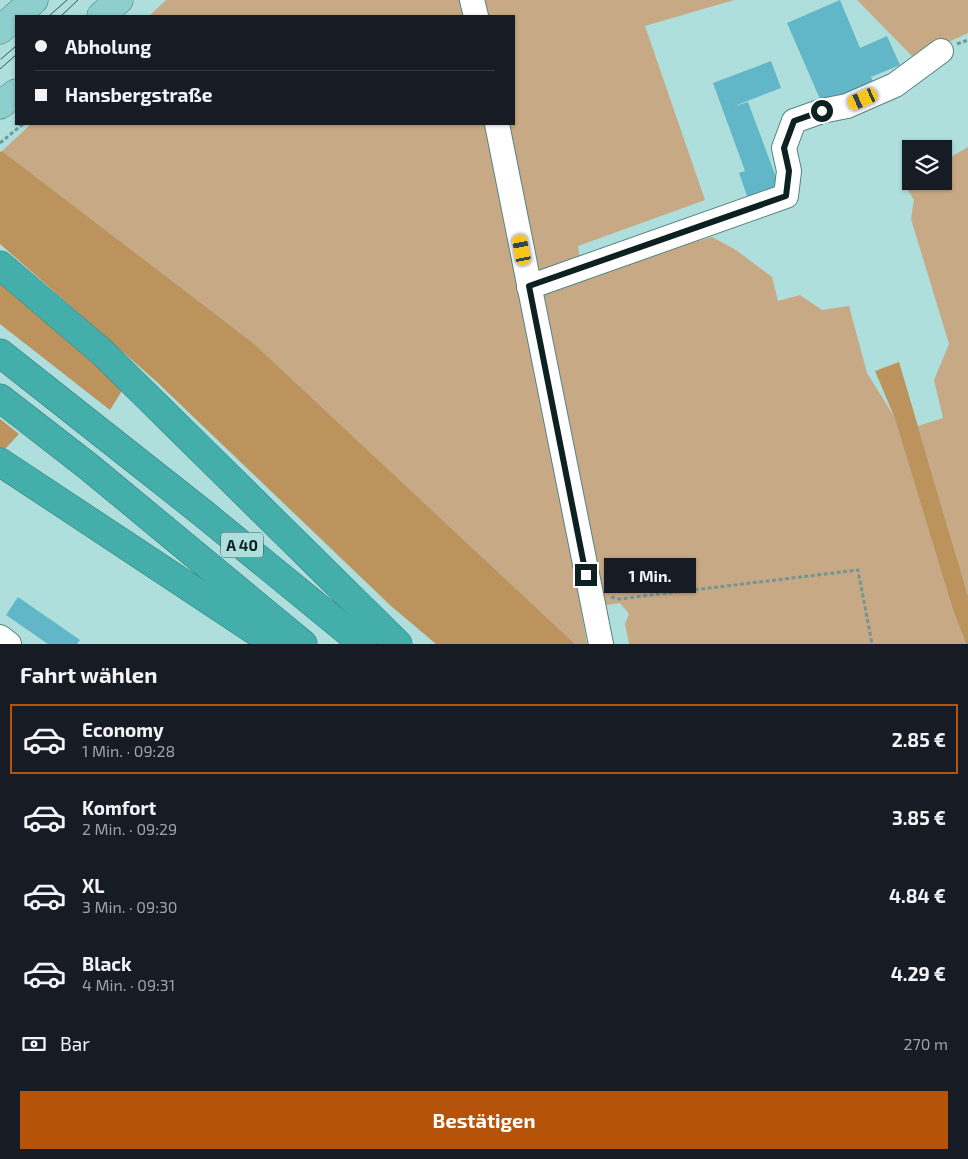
<!DOCTYPE html>
<html lang="de">
<head>
<meta charset="utf-8">
<style>
	body { margin:0; font-family:"Exo 2",sans-serif; background:#20242c; color:#f1f3f6; height:100vh; display:flex; flex-direction:column; font-size:19px; white-space:nowrap }
	* { box-sizing:border-box; margin:0 }
	p { font-size:16px; color:#9ea1a6 }
	.icon { flex:none; width:28px; height:28px; fill:none; stroke:currentColor; stroke-width:2; stroke-linecap:round; stroke-linejoin:round }
	.map { position:relative; height:644px; overflow:hidden }
	.details { display:flex; flex-direction:column; background:#171b24; flex:1 }
	.details>* { flex:none }
	.guide { position:absolute; left:15px; top:15px; width:500px; height:110px; border-radius:0px; box-shadow:0 1px 4px #0004; display:grid; align-content:center; height:110px; padding:0 20px; background:#171b24 }
	.fabs { position:absolute; left:902px; top:140px; display:grid; gap:10px }
	.fabs a { display:grid; place-items:center; width:50px; height:50px; border-radius:0px; background:#171b24; box-shadow:0 1px 4px #0004; font-size:25px }
	.end { position:absolute; width:22px; height:22px; margin:-11px; border:6px solid #0d2120; background:#fff; box-shadow:0 0 0 2px #fff }
	.from { border-radius:50% }
	.bubble { position:absolute; height:35px; border-radius:0px; background:#171b24; box-shadow:0 1px 4px #0004; font-size:16px; font-weight:700; line-height:35px; text-align:center }
	.car { position:absolute; width:15px; height:30px; margin:-15px -8px; border-radius:6px; box-shadow:0 0 4px 1px #0007; background:linear-gradient(#f5c518 24%,#345 0 40%,#f5c518 0 76%,#345 0 86%,#f5c518 0) }
	.guide b { display:flex; align-items:center; gap:18px; height:48px; font-size:19px }
	.guide b+b { border-top:1px solid #363941 }
	.guide i { width:12px; height:12px; background:#f1f3f6 }
	ul { padding:0; list-style:none }
	li { display:flex; align-items:center; gap:15px; height:70px; margin:0 10px 8px; padding:0 10px; border:2px solid transparent; border-radius:0px }
	li div { flex:1 }
	li b { display:block; font-size:19px }
	li em { font-style:normal; font-weight:700 }
	li.selected { border-color:#b45309 }
	li>.icon { width:45px; height:45px; stroke-width:1.5 }
	h2 { padding:0 20px; font-size:22px; line-height:60px }
	.pay { display:flex; align-items:center; gap:12px; height:55px; padding:0 20px; font-size:19px }
	.pay p { margin-inline-start:auto }
	.button { display:flex; gap:10px; margin-top:auto; padding:10px 20px }
	.button a { flex:1; height:58px; border-radius:0px; background:#b45309; color:#fff; font-size:20px; font-weight:700; line-height:58px; text-align:center }
	.map>svg:first-child { display:block }
	.green { fill:#c8a985 }
	.forest { fill:#bc925d }
	.building { fill:#61b7c7 }
	.lines { fill:none; stroke-linecap:round; stroke-linejoin:round }
	.minor-casing { stroke:#558481; stroke-width:26 }
	.major-casing { stroke:#307d7a; stroke-width:29 }
	.highway-casing { stroke:#307d7a; stroke-width:29 }
	.path { stroke:#719795; stroke-width:3; stroke-dasharray:4 2.5; stroke-linecap:butt }
	.minor { stroke:#fff; stroke-width:24 }
	.major { stroke:#8ececc; stroke-width:28 }
	.highway { stroke:#43aeaa; stroke-width:28 }
	.tram { stroke:#365250; stroke-width:1 }
	.route { stroke:#0d2120; stroke-width:6 }
	.labels { text-anchor:middle; dominant-baseline:central; stroke-width:4; stroke-linejoin:round; paint-order:stroke }
	.shield { fill:#aedfdc; stroke:#3d5a58; stroke-width:1 }
	.shield-label { font-size:15px; font-weight:bold; fill:#0d2120 }
</style>
</head>
<body>
<div class="map">
<svg width="968" height="644" viewBox="0 0 968 644">
	<rect width="100%" height="100%" fill="#aedfdc"/>
	<!-- green -->
	<g class="green">
		<path d="M166,0H734L645,26L705,200L578,246L582,275L712,237L736,250L772,277L778,301L800,295L822,310L849,306L867,373L894,416L953,610L966,644H629L625,624L629,614L620,603L581,609L587,644H575L252,342L2,151L31,124H514V16H149Z"/>
		<path d="M857,0H968V33L914,58Z"/>
		<path d="M968,147V596L918,426L943,418L934,380L949,344L911,219L914,200L904,184L911,180V181H944V161Z"/>
	</g>
	<!-- forest -->
	<g class="forest">
		<path d="M2,151L252,342L575,644H436L391,606L157,382L0,244V152Z"/>
		<path d="M0,283L123,389L110,410L0,324Z"/>
		<path d="M899,362L968,596V644H966L953,610L894,416L875,371Z"/>
		<path d="M0,419L19,434L2,452L0,450Z"/>
	</g>
	<!-- building -->
	<g class="building">
		<path d="M840,0L860,48L887,36L900,65L871,77L874,84L823,106L787,23Z"/>
		<path d="M771,61L781,88L732,107L748,102L780,188L748,199L739,173L745,171L713,83Z"/>
		<path d="M18,597L80,640L77,644H48L6,615Z"/>
	</g>
	<g class="lines">
		<!-- minor casing -->
		<g class="minor-casing">
			<g id="minor">
				<path d="M472,0L476,16"/>
				<path d="M497,124L601,644"/>
				<path d="M529,287L786,196L789,171L784,148L794,121L822,111L847,106L895,85L941,51"/>
				<path d="M0,637L9,644"/>
			</g>
		</g>
		<!-- major casing -->
		<g class="major-casing">
			<g id="major">
				<path d="M101,16L119,0"/>
				<path d="M0,30L34,0"/>
				<path d="M0,105L16,93"/>
			</g>
		</g>
		<!-- highway casing -->
		<g class="highway-casing">
			<g id="highway">
				<path d="M0,265L103,353L398,644"/>
				<path d="M0,353L204,514L363,644"/>
				<path d="M0,398L89,467L303,644"/>
				<path d="M0,462L275,644"/>
			</g>
		</g>
		<!-- path -->
		<g class="path">
			<path d="M957,44L968,40"/>
			<path d="M0,143L23,124"/>
			<path d="M611,597L619,599L858,570L872,644"/>
		</g>
		<!-- minor -->
		<use href="#minor" class="minor"/>
		<!-- major -->
		<use href="#major" class="major"/>
		<!-- highway -->
		<use href="#highway" class="highway"/>
		<!-- tram -->
		<g class="tram">
			<path d="M62,15L78,0"/>
			<path d="M49,16L67,0"/>
			<path d="M1,59L16,46"/>
			<path d="M0,69L16,55"/>
		</g>
	</g>
	<g class="lines">
		<!-- route -->
		<path class="route" d="M586,575L529,286L786,196L789,171L784,148L794,121L822,111"/>
	</g>
	<g class="labels">
		<!-- shield labels -->
		<rect class="shield" x="221" y="532.5" width="42" height="25" rx="4"/>
		<g class="shield-label">
			<text x="242" y="545">A 40</text>
		</g>
	</g>
</svg>
<div class="fabs">
<a><svg class="icon" aria-label="layers" viewBox="0 0 24 24"><path d="M12 4l9 5-9 5-9-5zM3 14l9 5 9-5"/></svg></a>
</div>
<i class="end from" style="left:822px;top:111px"></i>
<i class="end" style="left:586px;top:575px"></i>
<div class="bubble" style="left:604px;top:558px;width:92px">1 Min.</div>
<i class="car" style="left:863px;top:99px;rotate:246deg"></i>
<i class="car" style="left:522px;top:250px;rotate:349deg"></i>
<div class="guide">
<b><i class="from"></i>Abholung</b>
<b><i></i>Hansbergstraße</b>
</div>
</div>
<section class="details">
<h2>Fahrt wählen</h2>
<ul>
<li class="selected"><svg class="icon" aria-label="car" viewBox="0 0 24 24"><path d="M5 17H2v-5l4-1 3-4h7l3 4 3 1v5h-3M9 17h6M6 11h13"/><circle cx="7" cy="17" r="2"/><circle cx="17" cy="17" r="2"/></svg><div><b>Economy</b><p>1 Min. · 09:28</p></div><em>2.85 €</em></li>
<li><svg class="icon" aria-label="car" viewBox="0 0 24 24"><path d="M5 17H2v-5l4-1 3-4h7l3 4 3 1v5h-3M9 17h6M6 11h13"/><circle cx="7" cy="17" r="2"/><circle cx="17" cy="17" r="2"/></svg><div><b>Komfort</b><p>2 Min. · 09:29</p></div><em>3.85 €</em></li>
<li><svg class="icon" aria-label="car" viewBox="0 0 24 24"><path d="M5 17H2v-5l4-1 3-4h7l3 4 3 1v5h-3M9 17h6M6 11h13"/><circle cx="7" cy="17" r="2"/><circle cx="17" cy="17" r="2"/></svg><div><b>XL</b><p>3 Min. · 09:30</p></div><em>4.84 €</em></li>
<li><svg class="icon" aria-label="car" viewBox="0 0 24 24"><path d="M5 17H2v-5l4-1 3-4h7l3 4 3 1v5h-3M9 17h6M6 11h13"/><circle cx="7" cy="17" r="2"/><circle cx="17" cy="17" r="2"/></svg><div><b>Black</b><p>4 Min. · 09:31</p></div><em>4.29 €</em></li>
</ul>
<div class="pay"><svg class="icon" aria-label="cash" viewBox="0 0 24 24"><path d="M3 7h18v10H3z"/><circle cx="12" cy="12" r="2"/></svg>Bar<p>270 m</p></div>
<div class="button"><a>Bestätigen</a></div>
</section>
</body>
</html>
